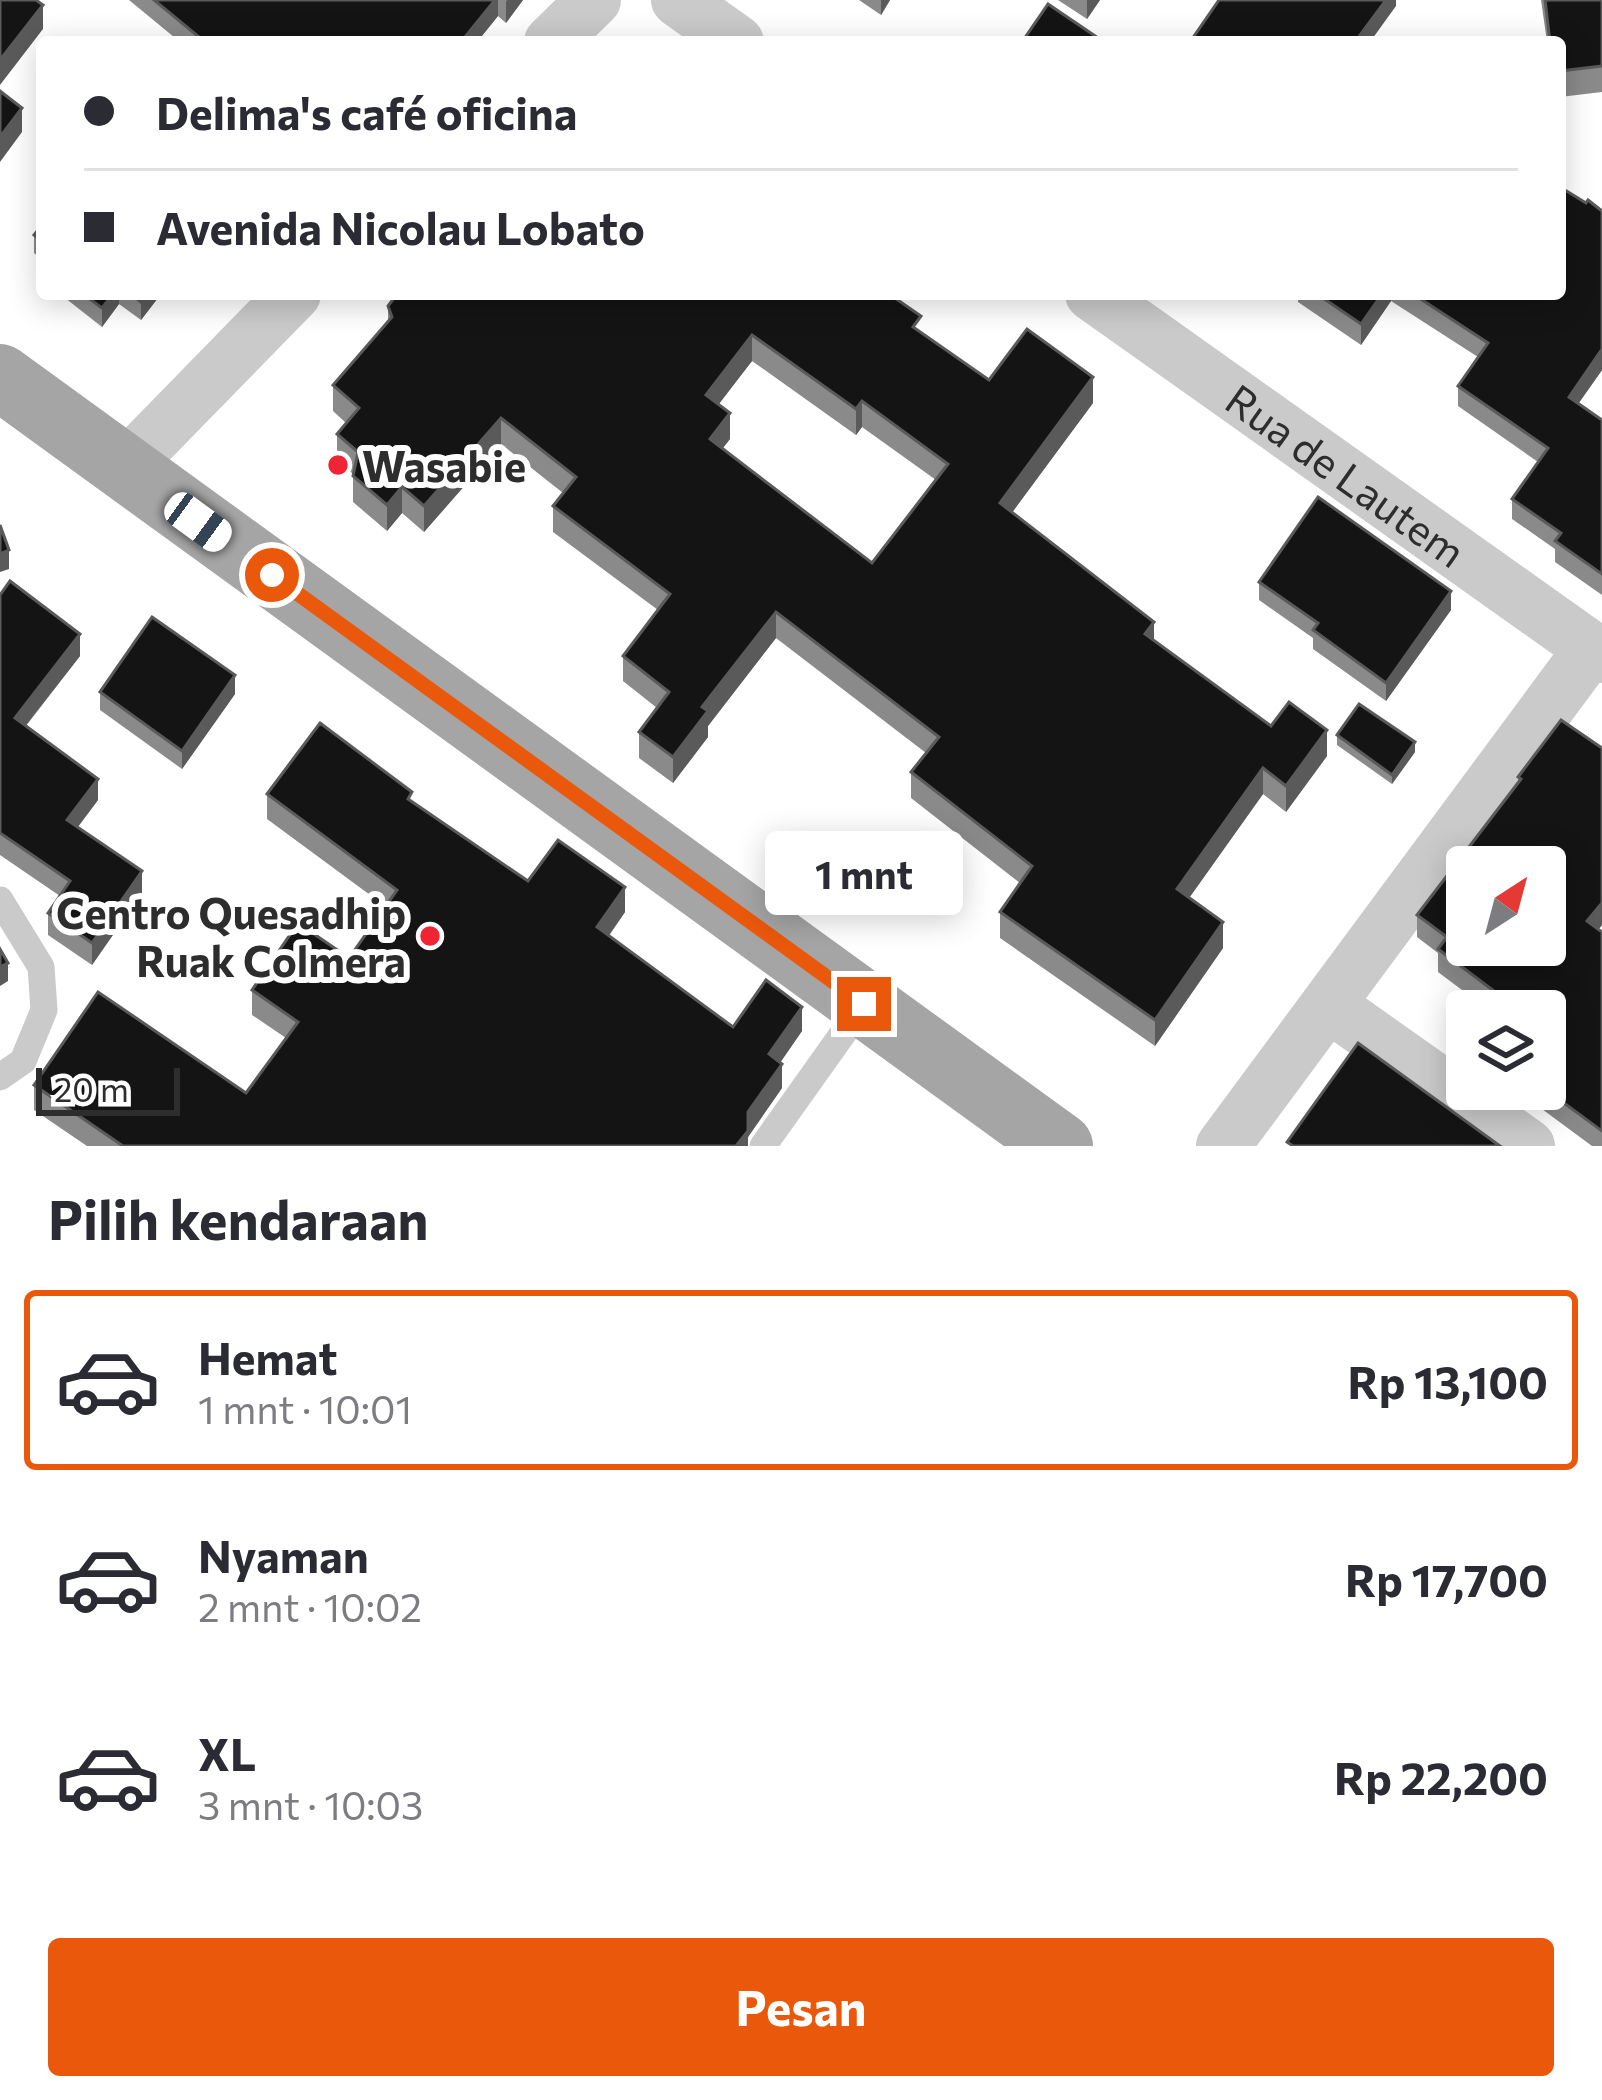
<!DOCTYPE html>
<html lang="id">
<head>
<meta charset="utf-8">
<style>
	body { margin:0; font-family:Commissioner,sans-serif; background:#f7f7f7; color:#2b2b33; height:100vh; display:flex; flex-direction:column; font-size:45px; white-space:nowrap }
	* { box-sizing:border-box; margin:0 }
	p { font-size:39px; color:#7c7c81 }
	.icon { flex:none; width:66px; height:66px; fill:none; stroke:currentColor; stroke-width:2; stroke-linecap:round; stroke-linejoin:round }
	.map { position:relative; height:1146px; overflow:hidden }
	.sheet { display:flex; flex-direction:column; background:#fff; flex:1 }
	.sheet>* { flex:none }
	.top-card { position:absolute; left:36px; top:36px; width:1530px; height:264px; border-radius:12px; box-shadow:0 6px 30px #0003; display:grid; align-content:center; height:264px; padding:0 48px; background:#fff }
	.needle { width:78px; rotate:36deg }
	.tools { position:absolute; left:1446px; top:846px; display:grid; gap:24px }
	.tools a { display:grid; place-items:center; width:120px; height:120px; border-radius:12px; background:#fff; box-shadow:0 6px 30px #0003; font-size:60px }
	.scale { position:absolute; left:36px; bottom:30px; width:144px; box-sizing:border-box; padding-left:12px; border:6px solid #2d2d2d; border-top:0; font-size:33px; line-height:42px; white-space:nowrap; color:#2d2d2d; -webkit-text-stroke:9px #fff; paint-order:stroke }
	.end { position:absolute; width:54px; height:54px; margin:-27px; border:15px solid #ea580c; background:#fff; box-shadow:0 0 0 6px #fff }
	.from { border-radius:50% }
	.bubble { position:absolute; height:84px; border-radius:12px; background:#fff; box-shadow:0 6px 30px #0003; font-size:39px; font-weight:700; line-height:84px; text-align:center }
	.car { position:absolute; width:36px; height:72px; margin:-36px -18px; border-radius:15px; box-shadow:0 0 9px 3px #0007; background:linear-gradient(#fff 24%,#345 0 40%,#fff 0 76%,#345 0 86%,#fff 0) }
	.top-card b { display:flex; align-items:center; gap:42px; height:114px; font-size:45px }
	.top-card b+b { border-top:3px solid #e1e1e2 }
	.top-card i { width:30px; height:30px; background:#2b2b33 }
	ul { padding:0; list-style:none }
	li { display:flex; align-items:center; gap:36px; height:180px; margin:0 24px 18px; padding:0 24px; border:6px solid transparent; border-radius:12px }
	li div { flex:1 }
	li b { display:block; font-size:45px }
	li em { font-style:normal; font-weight:700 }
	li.on { border-color:#ea580c }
	li>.icon { width:108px; height:108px; stroke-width:1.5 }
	h2 { padding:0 48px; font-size:54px; line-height:144px }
	.action { display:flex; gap:24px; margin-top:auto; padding:24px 48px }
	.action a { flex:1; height:138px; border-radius:12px; background:#ea580c; color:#fff; font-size:48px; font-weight:700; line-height:138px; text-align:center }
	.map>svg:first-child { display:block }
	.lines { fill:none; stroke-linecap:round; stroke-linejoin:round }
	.service { stroke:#cacaca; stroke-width:27 }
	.minor { stroke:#cacaca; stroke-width:54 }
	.primary { stroke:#a5a5a5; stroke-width:66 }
	.wall { fill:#8a8a8a; fill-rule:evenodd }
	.shaded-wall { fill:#5a5a5a }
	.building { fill:#141414; stroke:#5a5a5a; stroke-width:3; fill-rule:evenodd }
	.route { stroke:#ea580c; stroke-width:15 }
	.poi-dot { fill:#ef2535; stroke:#fff; stroke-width:4.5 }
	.labels { text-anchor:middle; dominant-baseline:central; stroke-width:12; stroke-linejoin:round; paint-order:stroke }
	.poi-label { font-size:42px; font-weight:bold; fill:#2d2d2d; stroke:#fff; text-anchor:start }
	.street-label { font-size:42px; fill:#2d2d2d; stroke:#fff }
</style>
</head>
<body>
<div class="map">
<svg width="1602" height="1146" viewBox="0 0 1602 1146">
	<rect width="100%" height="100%" fill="#fff"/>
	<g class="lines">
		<!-- service -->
		<g class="service">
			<path d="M0,900L41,967L44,1010L23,1061L0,1077"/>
			<path d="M763,1146L864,1004"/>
		</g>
		<!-- minor -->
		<g class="minor">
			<path d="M678,0L737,42"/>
			<path d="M551,42L594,0"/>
			<path id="s1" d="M1092,294L1602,656"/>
			<path d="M124,468L294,294"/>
			<path d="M1330,1006L1528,1146"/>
			<path d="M1223,1146L1591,649"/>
		</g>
		<!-- primary -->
		<path class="primary" d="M0,377L1060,1146"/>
	</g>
	<!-- wall -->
	<g class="wall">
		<path d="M129,0H523L506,23L498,16L477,42H180Z"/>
		<path d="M859,0H890L881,15Z"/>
		<path d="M1058,0H1100L1087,19Z"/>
		<path d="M1541,0H1602V92L1560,97V42H1547Z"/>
		<path d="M42,225V259L34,253V235Z"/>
		<path d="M60,294H161L141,320L119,304L102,327Z"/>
		<path d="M1298,294H1560L1602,370L1578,404L1602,420V595L1555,562V549L1512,519V499L1538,462L1458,406V386L1478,357L1391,301L1361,345L1298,302Z"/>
		<path d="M388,306L921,332L989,380L1093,403L1012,512L1154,641L1271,726L1327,756L1286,812L1263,794L1189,898L1223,948L1155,1046L1000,938V912L1020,883L911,798V772L926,753L776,638L708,726V737L673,783L639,758V732L657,708L623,681V656L658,610L553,532V506L563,493L501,444L424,532L402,513L387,531L353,502V474L337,460V434L346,423L333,411V385L388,321ZM752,361L856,435L862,427L936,480L872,563L723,448L730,439L718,404Z"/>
		<path d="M1259,582L1451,610L1386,701L1313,649V638L1259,600Z"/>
		<path d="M0,595L80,656L26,726L98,800L78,827L142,893L92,965L48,935V913L60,896L0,855Z"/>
		<path d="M100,692L235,694L182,769L100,710Z"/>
		<path d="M1337,735L1415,752L1392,784L1337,745Z"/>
		<path d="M1602,748V925L1598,930L1602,932V1146H1592L1515,1089H1545V1011H1490L1438,972V953L1417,937V915L1518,783V777Z"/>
		<path d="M267,794L412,802L528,881L625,912L609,936L733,1027L802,1031L780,1062L782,1088L748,1137V1146H87L34,1110V1085L246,1093L286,1038L252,1015V990L349,958L385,906L267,819Z"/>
	</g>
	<!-- shaded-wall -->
	<g class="shaded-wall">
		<path d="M495,0H498V16L477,42H461Z"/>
		<path d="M507,0H523L506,23V2Z"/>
		<path d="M881,0H890L881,15Z"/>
		<path d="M1087,0H1100L1087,19Z"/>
		<path d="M1386,0H1396V6L1370,42H1355Z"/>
		<path d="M43,5V29L0,85V60Z"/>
		<path d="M22,108V132L0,162V137Z"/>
		<path d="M113,294H119V304L102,327V308Z"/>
		<path d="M147,294H161L141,320V302Z"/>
		<path d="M1382,294H1391V301L1361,345V324Z"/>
		<path d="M752,335V361L706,421V395Z"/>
		<path d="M1602,349V370L1569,417V397Z"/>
		<path d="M1093,377V403L1000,529V503Z"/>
		<path d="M862,401V427L856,435V409Z"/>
		<path d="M730,413V439L710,464V439Z"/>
		<path d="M501,418V444L424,532V506Z"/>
		<path d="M402,487V513L387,531V505Z"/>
		<path d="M9,550V569L0,572V554Z"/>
		<path d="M1451,591V610L1386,701V683Z"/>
		<path d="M776,612V638L708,726V737L673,783V757L702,707Z"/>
		<path d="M1154,622V648L1145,634Z"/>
		<path d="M80,634V656L15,739V718Z"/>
		<path d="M235,675V694L182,769V751Z"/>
		<path d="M1327,730V756L1286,812V786Z"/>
		<path d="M1415,742V752L1392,784V775Z"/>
		<path d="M1263,768V794L1177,915V889Z"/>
		<path d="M98,779V800L67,841V820Z"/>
		<path d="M142,871V893L92,965V943Z"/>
		<path d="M625,887V912L597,952V927Z"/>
		<path d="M1602,903V925L1587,944V921Z"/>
		<path d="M1223,922V948L1155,1046V1020Z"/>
		<path d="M8,963V981L0,986V967Z"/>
		<path d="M802,1007V1031L769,1079V1054Z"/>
		<path d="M782,1064V1088L748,1137V1146H736L748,1112Z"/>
	</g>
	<!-- building -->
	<g class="building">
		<path d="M0,0H36L43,5L0,60Z"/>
		<path d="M154,0H495L461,42H205Z"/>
		<path d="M1219,0H1386L1355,42H1190Z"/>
		<path d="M1545,0H1602V66L1560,71V42H1550Z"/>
		<path d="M1048,4L1104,42H1022Z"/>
		<path d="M0,91L22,108L0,137Z"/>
		<path d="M1560,187L1586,203L1588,200L1602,211V349L1569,397L1602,420V574L1555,541L1561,533L1512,499L1548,448L1458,386L1488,343L1413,294H1560Z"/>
		<path d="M42,225V241L34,235Z"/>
		<path d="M83,294H113L102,308Z"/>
		<path d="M131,294H147L141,302Z"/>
		<path d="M397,294H889L921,316L913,327L989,380L1027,329L1093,377L1000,503L1154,622L1145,634L1271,726L1289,702L1327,730L1286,786L1263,768L1177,889L1223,922L1155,1020L1000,912L1032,866L911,772L939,737L776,612L702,707L708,711L673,757L639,732L669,692L623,656L670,594L553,506L576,477L501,418L424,506L402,487L387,505L353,476L358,452L337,434L359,408L333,385L392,317L388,306ZM752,335L856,409L862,401L948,464L872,563L710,439L730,413L706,395Z"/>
		<path d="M1317,294H1382L1361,324Z"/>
		<path d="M1318,497L1451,591L1386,683L1313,630L1318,623L1259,582Z"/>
		<path d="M0,525L9,550L0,554Z"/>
		<path d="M10,581L80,634L15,718L98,779L67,820L142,871L92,943L48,913L70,881L0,833V595Z"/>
		<path d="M152,617L235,675L182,751L100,692Z"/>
		<path d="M1359,704L1415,742L1392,775L1337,735Z"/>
		<path d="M1561,720L1602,748V903L1587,921L1602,932V1131L1545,1089V1011H1497L1506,1000L1438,949L1447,937L1417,915L1521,779L1518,777ZM1467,867H1545V945H1467Z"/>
		<path d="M320,723L412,792L408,799L528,881L558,840L625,887L597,927L733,1027L766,980L802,1007L769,1054L782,1064L748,1112V1131L736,1146H123L34,1085L98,992L246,1093L298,1022L252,990L298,923L349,958L397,890L267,794Z"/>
		<path d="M0,949L8,963L0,967Z"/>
		<path d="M1358,1043L1500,1146H1293L1287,1142Z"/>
	</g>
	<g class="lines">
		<!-- route -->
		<path class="route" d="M272,575L864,1004"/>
	</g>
	<!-- markers -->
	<g class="poi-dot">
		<circle cx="338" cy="465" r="12"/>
		<circle cx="430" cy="936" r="12"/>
	</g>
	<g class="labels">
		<!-- poi labels -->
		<g class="poi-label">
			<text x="362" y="465">Wasabie</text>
			<text x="406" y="912" text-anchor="end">Centro Quesadhip<tspan x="406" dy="48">Ruak Colmera</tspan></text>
		</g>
		<!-- street labels -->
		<g class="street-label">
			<text stroke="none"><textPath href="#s1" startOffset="312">Rua de Lautem</textPath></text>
		</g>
	</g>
</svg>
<div class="tools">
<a><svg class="needle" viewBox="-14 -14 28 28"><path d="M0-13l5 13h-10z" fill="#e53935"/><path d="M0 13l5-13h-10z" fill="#7c7c81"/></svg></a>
<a><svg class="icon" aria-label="layers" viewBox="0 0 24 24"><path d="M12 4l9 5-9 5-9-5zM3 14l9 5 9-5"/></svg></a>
</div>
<div class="scale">20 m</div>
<i class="end from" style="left:272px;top:575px"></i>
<i class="end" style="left:864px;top:1004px"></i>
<div class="bubble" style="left:765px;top:831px;width:198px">1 mnt</div>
<i class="car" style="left:198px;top:522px;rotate:126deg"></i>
<div class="top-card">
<b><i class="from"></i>Delima's café oficina</b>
<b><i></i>Avenida Nicolau Lobato</b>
</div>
</div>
<section class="sheet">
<h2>Pilih kendaraan</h2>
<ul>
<li class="on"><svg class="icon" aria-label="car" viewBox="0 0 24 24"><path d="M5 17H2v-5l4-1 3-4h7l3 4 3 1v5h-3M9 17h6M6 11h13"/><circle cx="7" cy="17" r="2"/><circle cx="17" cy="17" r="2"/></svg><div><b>Hemat</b><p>1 mnt · 10:01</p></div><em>Rp 13,100</em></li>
<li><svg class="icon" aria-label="car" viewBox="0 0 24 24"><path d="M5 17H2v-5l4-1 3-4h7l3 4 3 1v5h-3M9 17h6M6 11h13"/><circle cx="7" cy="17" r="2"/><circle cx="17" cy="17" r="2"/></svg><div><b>Nyaman</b><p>2 mnt · 10:02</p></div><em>Rp 17,700</em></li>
<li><svg class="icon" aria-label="car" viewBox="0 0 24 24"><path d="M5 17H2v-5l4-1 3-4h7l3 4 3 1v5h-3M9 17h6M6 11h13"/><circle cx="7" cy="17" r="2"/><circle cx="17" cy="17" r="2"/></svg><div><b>XL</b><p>3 mnt · 10:03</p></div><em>Rp 22,200</em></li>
</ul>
<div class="action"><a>Pesan</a></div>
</section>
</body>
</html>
